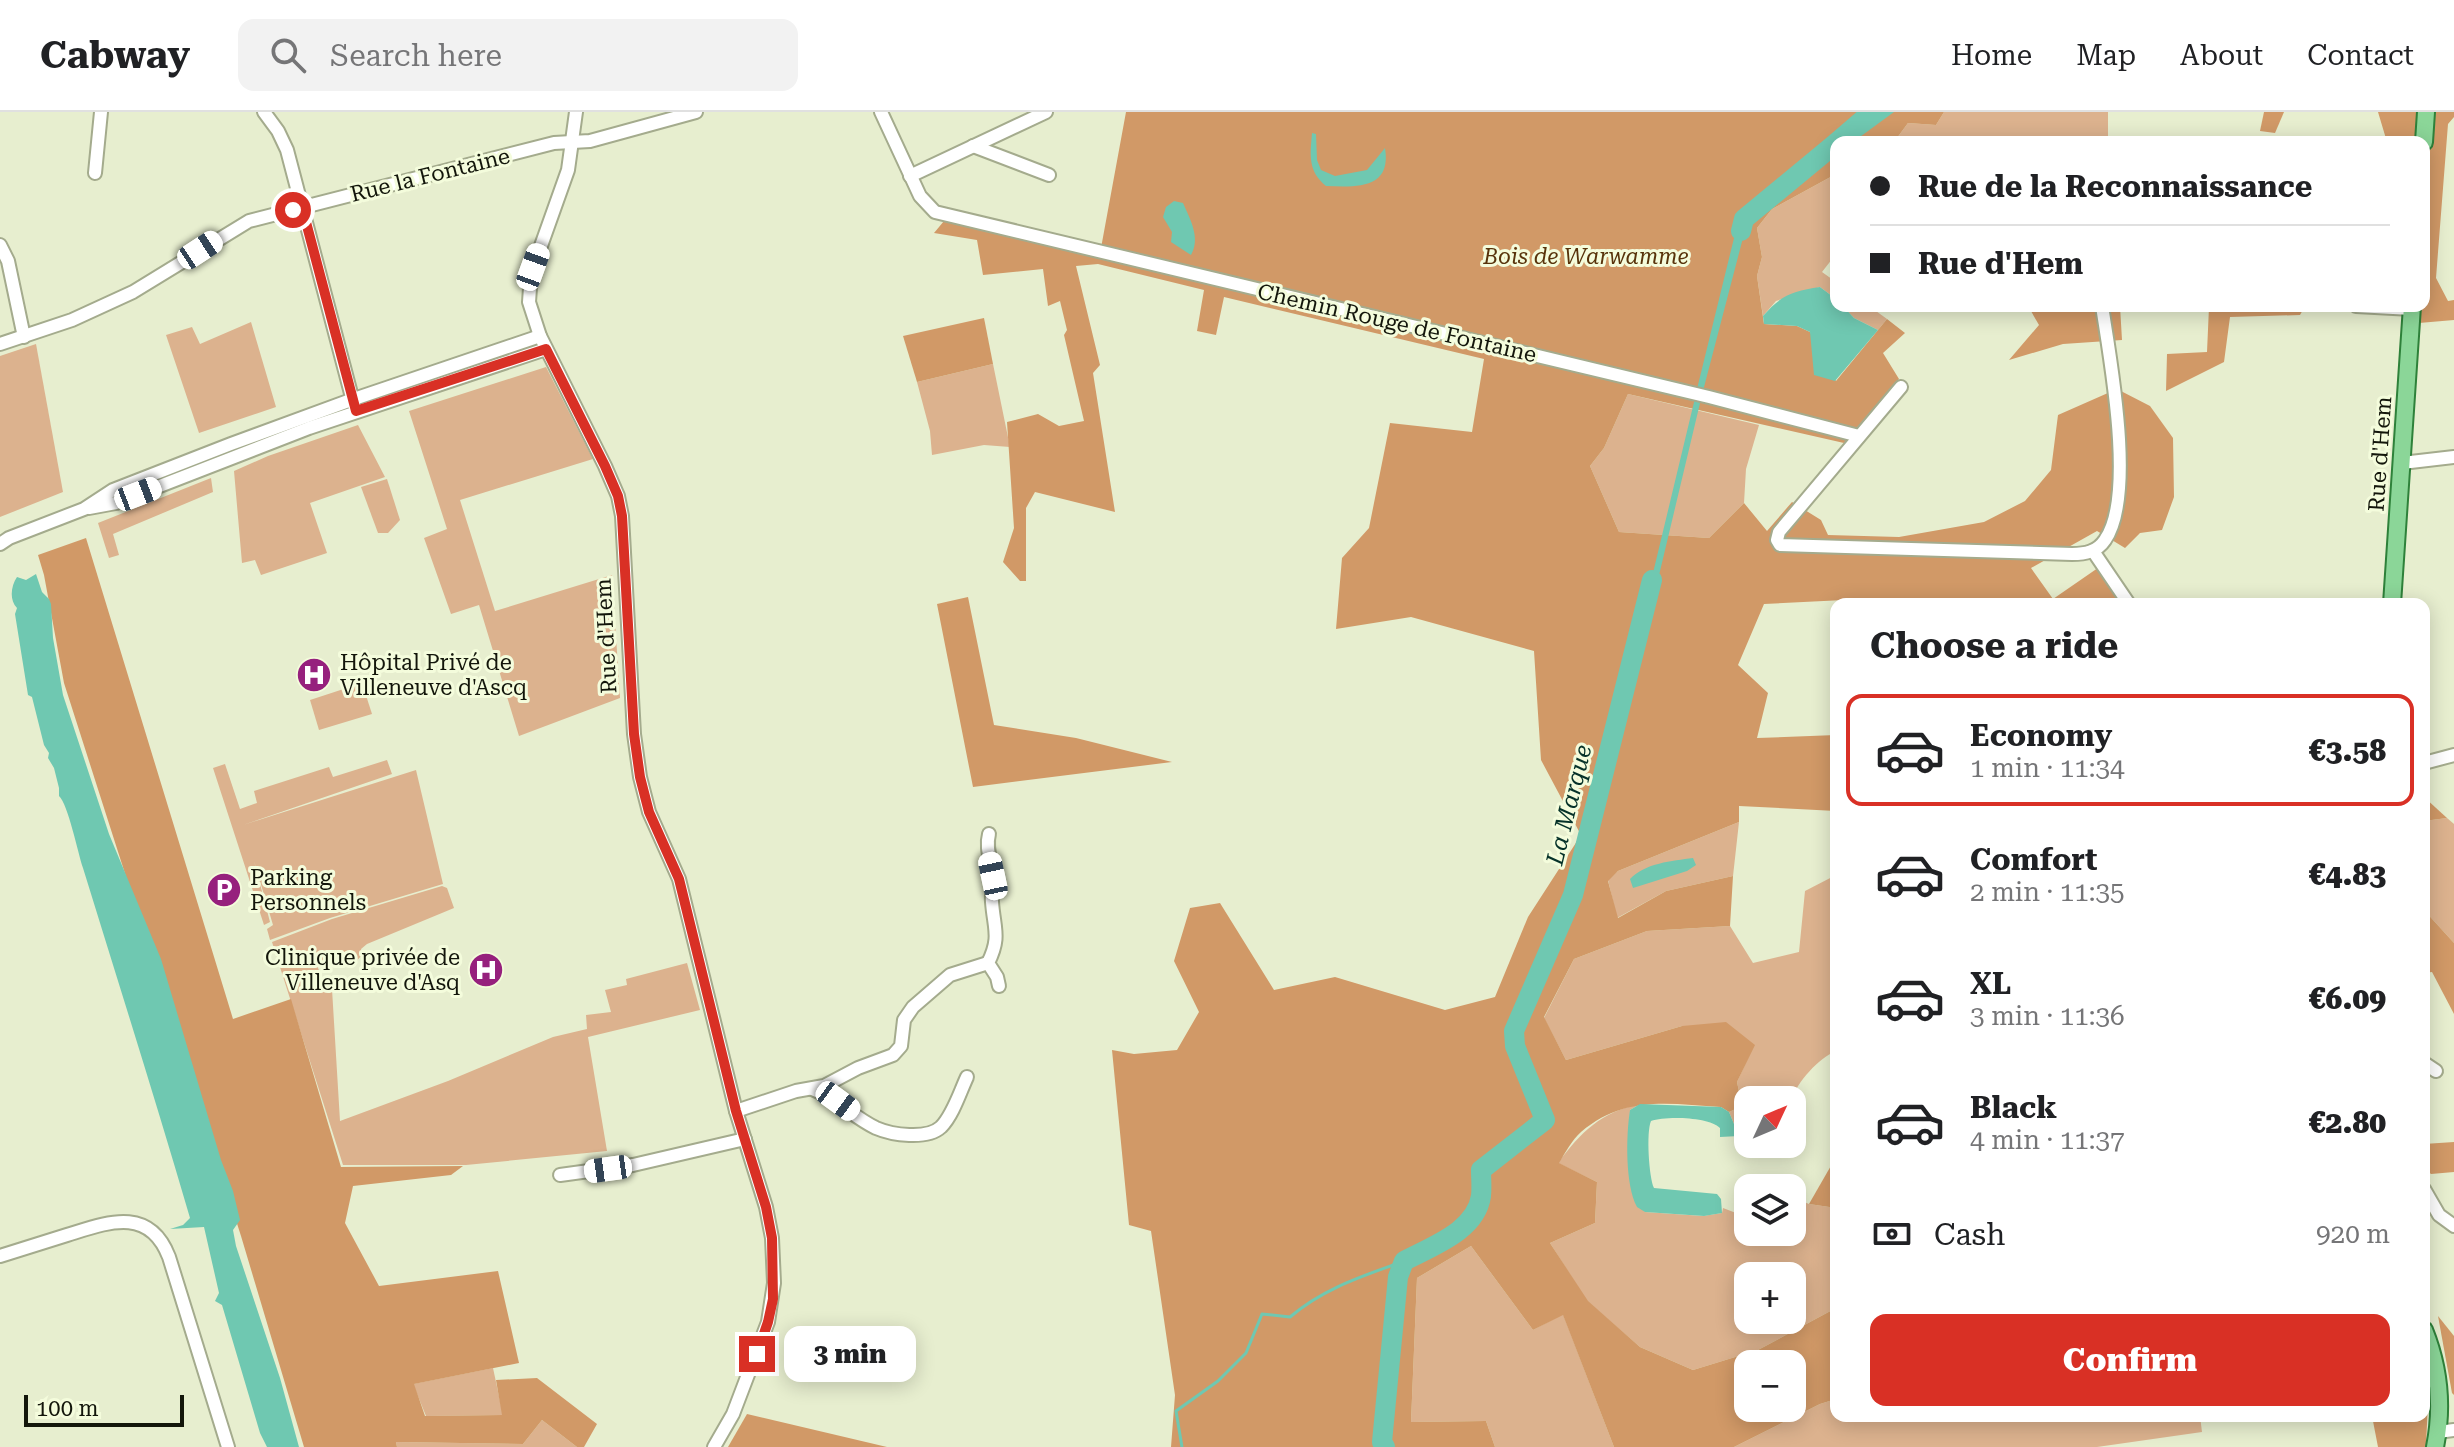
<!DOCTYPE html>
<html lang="en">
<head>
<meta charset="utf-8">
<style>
	body { margin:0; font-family:"Roboto Serif",serif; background:#f2f2f2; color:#202124; height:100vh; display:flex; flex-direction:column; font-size:30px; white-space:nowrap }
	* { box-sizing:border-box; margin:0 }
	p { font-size:26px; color:#757577 }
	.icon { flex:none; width:44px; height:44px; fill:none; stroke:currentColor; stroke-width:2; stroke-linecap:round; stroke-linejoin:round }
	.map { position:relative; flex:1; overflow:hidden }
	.details { position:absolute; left:1830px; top:486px; width:600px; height:824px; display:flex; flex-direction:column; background:#fff; border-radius:16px; box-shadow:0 4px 20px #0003 }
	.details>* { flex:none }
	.top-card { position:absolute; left:1830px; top:24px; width:600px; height:176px; border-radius:16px; box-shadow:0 4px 20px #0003; display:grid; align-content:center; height:176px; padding:0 40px; background:#fff }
	.needle { width:52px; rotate:46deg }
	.buttons { position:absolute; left:1734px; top:974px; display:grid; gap:16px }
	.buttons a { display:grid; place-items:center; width:72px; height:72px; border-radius:16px; background:#fff; box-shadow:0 4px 20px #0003; font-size:40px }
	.scale { position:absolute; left:24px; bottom:20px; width:160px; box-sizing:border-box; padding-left:8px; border:4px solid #13160b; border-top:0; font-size:22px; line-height:28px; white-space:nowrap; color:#13160b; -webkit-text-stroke:6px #f4fcdc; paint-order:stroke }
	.end { position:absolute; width:36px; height:36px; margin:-18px; border:10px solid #d93025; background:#fff; box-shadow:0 0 0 4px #fff }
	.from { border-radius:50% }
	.bubble { position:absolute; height:56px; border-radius:16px; background:#fff; box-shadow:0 4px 20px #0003; font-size:26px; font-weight:800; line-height:56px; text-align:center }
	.car { position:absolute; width:24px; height:48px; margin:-24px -12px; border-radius:10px; box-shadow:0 0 6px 2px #0007; background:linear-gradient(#fff 24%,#345 0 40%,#fff 0 76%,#345 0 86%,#fff 0) }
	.top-card b { display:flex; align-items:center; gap:28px; height:76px; font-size:30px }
	.top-card b+b { border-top:2px solid #e0e0e0 }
	.top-card i { width:20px; height:20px; background:#202124 }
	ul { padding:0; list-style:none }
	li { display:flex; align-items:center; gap:24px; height:112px; margin:0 16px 12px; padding:0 24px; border:4px solid transparent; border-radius:16px }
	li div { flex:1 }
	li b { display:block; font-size:30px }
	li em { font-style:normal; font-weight:800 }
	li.on { border-color:#d93025 }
	li>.icon { width:72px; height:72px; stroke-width:1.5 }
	h2 { padding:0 40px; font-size:36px; line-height:96px }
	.pay { display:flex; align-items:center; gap:20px; height:88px; padding:0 40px; font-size:30px }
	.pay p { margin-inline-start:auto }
	.cta { display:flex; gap:16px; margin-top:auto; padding:16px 40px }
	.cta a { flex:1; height:92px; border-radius:16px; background:#d93025; color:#fff; font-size:32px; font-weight:800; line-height:92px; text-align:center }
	header { display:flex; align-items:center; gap:48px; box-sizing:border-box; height:112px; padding:0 40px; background:#fff; border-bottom:2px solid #e0e0e0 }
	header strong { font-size:38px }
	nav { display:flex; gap:44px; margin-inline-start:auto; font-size:28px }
	.search { width:560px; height:72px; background:#f2f2f2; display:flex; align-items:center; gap:20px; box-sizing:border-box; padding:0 28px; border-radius:16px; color:#757577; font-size:30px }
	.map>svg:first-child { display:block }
	.green { fill:#dcb28e; fill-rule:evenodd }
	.forest { fill:#d19967; fill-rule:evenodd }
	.water { fill:#6fc8b1 }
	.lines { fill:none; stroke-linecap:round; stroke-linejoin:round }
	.stream { stroke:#6fc8b1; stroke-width:3 }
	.river { stroke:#6fc8b1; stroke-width:20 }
	.minor-casing { stroke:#a4ab8d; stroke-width:16 }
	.major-casing { stroke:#2e813a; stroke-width:20 }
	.minor { stroke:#fff; stroke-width:12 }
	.major { stroke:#8bd698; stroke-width:16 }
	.route { stroke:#d93025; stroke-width:10 }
	.labels { text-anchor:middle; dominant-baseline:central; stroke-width:6; stroke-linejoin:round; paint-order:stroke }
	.street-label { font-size:22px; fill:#13160b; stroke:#f4fcdc }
	.park-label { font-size:22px; font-style:italic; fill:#58330b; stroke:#f4fcdc }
	.poi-label { font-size:22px; fill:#13160b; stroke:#f4fcdc; text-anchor:start }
	.water-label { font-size:24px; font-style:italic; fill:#063229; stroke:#f4fcdc }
</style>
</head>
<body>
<header>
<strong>Cabway</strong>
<div class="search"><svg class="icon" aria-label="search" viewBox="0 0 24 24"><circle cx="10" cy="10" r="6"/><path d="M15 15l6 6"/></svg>Search here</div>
<nav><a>Home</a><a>Map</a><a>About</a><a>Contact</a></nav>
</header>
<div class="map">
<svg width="2454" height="1335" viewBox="0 0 2454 1335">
	<rect width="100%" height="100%" fill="#e7eecf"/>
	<!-- green -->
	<g class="green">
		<path d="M1944,0H2108V30H1894L1908,11L1936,13Z"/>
		<path d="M1836,62V142L1822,160L1836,170V187L1820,175L1776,189L1763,204L1757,164L1762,145L1757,116L1772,97Z"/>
		<path d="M1843,194H1869L1887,207L1878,218L1854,206Z"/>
		<path d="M251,210L276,295L199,321L166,223L192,215L200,232Z"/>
		<path d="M36,232L63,380L0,405V244Z"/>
		<path d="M993,252L1010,335L984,333L932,343L930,319L917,270Z"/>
		<path d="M546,255L593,347L460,388L495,499L612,463L620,586L519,624L479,493L451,502L424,426L447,417L409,299Z"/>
		<path d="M1628,282L1759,313L1746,357L1744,391L1709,426L1619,420L1590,354L1604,336Z"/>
		<path d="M358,313L385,365L310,391L327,441L261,463L255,448L242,451L234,359L268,344Z"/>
		<path d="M211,366L213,380L113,422L119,443L109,446L98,411Z"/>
		<path d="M387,367L400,408L388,421H378L361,375Z"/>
		<path d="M362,571L372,602L319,618L310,588Z"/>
		<path d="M387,648L392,662L243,713L416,658L443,772L330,806L270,828L267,817L273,813L254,749L270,810L264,813L213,656L225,652L240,697L257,691L254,679L329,655L333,665Z"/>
		<path d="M2447,706L2454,712V831L2424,798V709Z"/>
		<path d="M1739,710L1733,764L1666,779L1617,806L1608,768L1618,759Z"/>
		<path d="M1836,763V939C1818,947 1798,969 1791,988H1748V1025L1739,1024L1729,1000L1742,994L1737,970L1754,933L1682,914L1566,948L1544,906L1574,847L1647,819L1730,814L1753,851L1799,840L1805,779Z"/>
		<path d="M442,774L447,776L454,796L367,832L361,837L362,843L353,853L347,839L316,851L327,878L332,877L340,1009L448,969L553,925L587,917L586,903L611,900L605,878L627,873L626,867L687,851L700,898L588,925L607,1039L466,1053H343L272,830L332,807Z"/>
		<path d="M1640,992L1630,998L1629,1061L1645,1100L1703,1104L1722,1101L1723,1096L1736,1101L1749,1067L1769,1076H1748V1120H1792V1085L1809,1092L1836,1096V1196L1758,1238L1693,1258L1640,1235L1587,1189L1550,1131L1595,1111L1597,1070L1558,1051C1581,1020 1601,1000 1640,992ZM1748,1164H1792V1208H1748Z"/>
		<path d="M1471,1134L1533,1218L1563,1202L1614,1335H1495L1486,1309L1411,1310L1417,1166Z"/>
		<path d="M493,1256L503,1303L426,1304L413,1272Z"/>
		<path d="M1836,1287V1304H2200L2202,1320L2097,1335H1734L1820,1292Z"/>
		<path d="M542,1308L577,1335H397L396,1330L523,1332Z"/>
	</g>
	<!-- forest -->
	<g class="forest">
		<path d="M1126,0H1944L1936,13L1908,11L1894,30H1836V62L1772,97L1757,116L1762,145L1757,164L1764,212L1797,214L1810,220L1836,269L1887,207L1905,221L1883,241L1899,267L1844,331L1628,282L1604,336L1590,354L1619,420L1709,426L1744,391L1767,419L1792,390L1821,408L1828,423L1899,425L1984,410L2025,389L2051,358L2058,303L2117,277L2150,294L2173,326L2174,385L2162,418L2140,421L2125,436L2097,419L2031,456L2053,487L2108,449L2137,492H1868L1844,488L1764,492L1738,553L1768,581L1757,626L1836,623V699L1739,694V710L1618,759L1608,769L1618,806L1666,779L1733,764L1730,814L1647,819L1574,847L1544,905L1566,948L1682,914L1726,910L1755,933L1737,970L1742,994L1729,1000L1721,995C1668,992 1625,983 1581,1020C1572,1028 1565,1041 1559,1051L1597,1070L1595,1111L1550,1131L1588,1189L1640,1235L1693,1258L1758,1238L1836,1196V1287L1820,1292L1734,1335H1614L1563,1203L1533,1218L1471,1134L1417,1166L1411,1310L1486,1309L1495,1335H1171L1175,1283L1151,1119L1129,1113L1112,938L1134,942L1177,938L1199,900L1174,849L1190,796L1220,791L1274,878L1335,865L1445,898L1495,885L1528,805L1581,723L1541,648L1534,539L1411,505L1336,517L1342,446L1369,416L1390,311L1472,320L1484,247L1224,185L1216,223L1197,219L1204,178L1098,152L1076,154L1100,253L1093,261L1115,400L1035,380L1026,396V469H1020L1003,450L1014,416L1007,310L1038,302L1059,314L1084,309L1064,223L1067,218L1060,189L1048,194L1043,157L983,163L977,128L934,121L954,97L1101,136ZM1748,1252H1792V1296H1748Z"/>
		<path d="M2264,0H2284L2275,21L2260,19Z"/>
		<path d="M2378,0H2454V5L2448,12L2436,166L2448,189L2454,188V208L2419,211L2420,194H2424V130L2429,39L2424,38V30H2387Z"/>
		<path d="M2028,194H2120L2122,228L2063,232L2009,248L2039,213Z"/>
		<path d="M2200,194H2305L2300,203L2230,205L2224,250L2166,279L2167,242L2207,240L2209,195Z"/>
		<path d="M984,206L993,252L917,270L903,224Z"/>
		<path d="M86,426L233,907L291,887L341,1055L463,1054L451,1063L353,1074L345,1111L379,1174L498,1159L519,1251L414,1272L425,1304L502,1303L496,1268L537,1266L597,1312L584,1335H577L542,1308L523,1332L396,1330L397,1335H304L241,1124L64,571L44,463L38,443Z"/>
		<path d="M968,485L994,613L1076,626L1172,650L973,675L937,492Z"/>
		<path d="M2424,685L2447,706L2424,709Z"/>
		<path d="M2424,798L2454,831V902L2432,860L2424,861Z"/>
		<path d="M2454,1030V1060L2431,1062L2424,1056V1032Z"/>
		<path d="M1836,1045V1096L1809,1092Z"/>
		<path d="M2438,1204L2454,1224V1283L2452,1281Z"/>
		<path d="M2424,1258L2428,1288L2426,1335H2378L2372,1304H2424Z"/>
		<path d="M747,1302L887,1335H728Z"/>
	</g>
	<!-- water -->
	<g class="water">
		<path d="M1880,0H1894L1853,30H1840Z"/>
		<path d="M1312,21L1316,22L1317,48L1321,58L1335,64L1367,58L1385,36C1392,78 1355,75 1326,74C1308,59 1310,44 1312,21Z"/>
		<path d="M1836,33V43L1798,71L1759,91L1748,108L1744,122L1703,279L1697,277L1735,122L1755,91Z"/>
		<path d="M1174,89L1183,91C1190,107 1201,126 1191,143L1171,130L1172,120L1163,105L1166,95Z"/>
		<path d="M1820,175L1836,187V194H1843L1854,206L1878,218L1835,269L1814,263L1810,220L1797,214L1764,212L1763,204C1781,183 1793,179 1820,175Z"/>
		<path d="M1695,286L1701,287L1605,690L1589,752L1576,789L1569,787L1587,736Z"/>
		<path d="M36,462L42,480L49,487L51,492L53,526L63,583L109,722L161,847L221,1048L233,1079L240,1108L233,1118L236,1134L280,1266L299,1335H267L260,1321L222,1193L215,1189L219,1181L204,1115L170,1117L183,1113L190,1106C156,989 119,873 83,756C78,741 68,692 59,684V676L54,656L48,646L49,641L44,633L32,585L28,583L15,502L17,496C9,488 11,474 17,465L26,468Z"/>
		<path d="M1693,746L1696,753L1687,759L1633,776L1630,767C1645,751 1672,749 1693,746Z"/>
		<path d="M1640,992L1721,995L1729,1000L1739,1024L1720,1025V1016C1709,1005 1666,1004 1651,1009C1646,1020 1649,1066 1654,1076L1717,1082L1721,1087L1722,1101L1704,1104L1645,1100L1637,1095C1625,1073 1626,1023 1630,998Z"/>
	</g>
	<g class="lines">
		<!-- stream -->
		<path class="stream" d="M1182,1335L1176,1299L1218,1269L1246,1241L1262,1202L1290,1205C1324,1176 1363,1164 1404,1149"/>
		<!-- river -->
		<g class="river">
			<path d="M1837,30L1872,0"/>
			<path d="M1741,119L1744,107L1836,31"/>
			<path d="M1385,1335L1382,1330L1398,1165L1404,1149C1432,1134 1476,1119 1481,1084C1482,1075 1481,1066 1481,1058L1545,1008L1515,934L1514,919L1573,783L1652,468"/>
		</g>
		<!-- minor casing -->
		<g class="minor-casing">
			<g id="minor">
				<path d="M264,0L278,19L287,38L354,293"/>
				<path d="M576,0L568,58L531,162L529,190L540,224L605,354L618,384L622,404L634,622L640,665L649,700L679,767L736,999L766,1095L772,1126L774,1171L768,1210L733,1302L714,1335"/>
				<path d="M881,0L920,84L935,100L1709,285L1859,324"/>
				<path d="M973,34L1049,63"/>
				<path d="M95,61L101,0"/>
				<path d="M910,64L1046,0"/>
				<path d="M0,133L8,149L24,225"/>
				<path d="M2356,194L2412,197"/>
				<path d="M0,232L72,208L133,180L249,109L554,31L590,29L696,0"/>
				<path d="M1901,275L1779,420L1777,428L1780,433L2072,442C2085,442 2097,440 2105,428C2136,384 2110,247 2102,194"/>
				<path d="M2402,351L2454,345"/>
				<path d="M89,396L116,391L309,316L546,237"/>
				<path d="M0,432L9,426L84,397L113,378L231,332L351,288L540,224"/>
				<path d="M2093,439L2129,492"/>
				<path d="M2424,651L2454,643"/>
				<path d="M989,722C985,737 992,750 993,765C994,774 991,782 992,790C994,817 1001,825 988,851L997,865L999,874"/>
				<path d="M2424,951L2436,959"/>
				<path d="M812,977C836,986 853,1005 876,1016C892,1023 927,1028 941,1015C953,1003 960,980 967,965"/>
				<path d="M736,999L796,979L824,974L858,956L893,943L901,934L904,908L913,895L950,863L988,851"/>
				<path d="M560,1063L633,1053L745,1027"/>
				<path d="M2424,1077L2439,1103L2454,1114"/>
				<path d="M0,1144C22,1137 44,1130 67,1123C106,1111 149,1093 169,1145L228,1335"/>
				<path d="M2438,1320L2454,1318"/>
			</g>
		</g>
		<!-- major casing -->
		<g class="major-casing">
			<g id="major">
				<path d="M2424,30L2426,0"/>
				<path d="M2392,492L2412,194"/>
				<path d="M2424,1218C2439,1255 2443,1295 2435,1335"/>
			</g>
		</g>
		<!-- minor -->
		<use href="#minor" class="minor"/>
		<!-- major -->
		<use href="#major" class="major"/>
	</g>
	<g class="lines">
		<!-- route -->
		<path class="route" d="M293,98L302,95L356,299L546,237L605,354L618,384L622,404L634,622L640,665L649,700L679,767L736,999L766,1095L772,1126L773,1187L768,1210L757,1242"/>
	</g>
	<!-- icons -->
	<defs>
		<g id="hospital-disc" transform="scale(1.8)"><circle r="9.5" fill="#96207d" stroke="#f4fcdc"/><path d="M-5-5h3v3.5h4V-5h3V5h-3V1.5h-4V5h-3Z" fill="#fff"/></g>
		<g id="parking-disc" transform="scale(1.8)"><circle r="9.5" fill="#96207d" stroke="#f4fcdc"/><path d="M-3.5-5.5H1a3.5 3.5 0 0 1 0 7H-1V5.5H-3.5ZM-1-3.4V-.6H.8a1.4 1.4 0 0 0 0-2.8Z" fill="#fff"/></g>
	</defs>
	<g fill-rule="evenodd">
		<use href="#hospital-disc" x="314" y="563"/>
		<use href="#parking-disc" x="224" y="778"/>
		<use href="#hospital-disc" x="486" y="858"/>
	</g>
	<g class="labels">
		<!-- street labels -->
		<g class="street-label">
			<text transform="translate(430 63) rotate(-14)">Rue la Fontaine</text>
			<text transform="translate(1397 211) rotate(13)">Chemin Rouge de Fontaine</text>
			<text transform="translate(2380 342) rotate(-86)">Rue d'Hem</text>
			<text transform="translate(606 524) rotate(-93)">Rue d'Hem</text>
		</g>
		<!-- park labels -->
		<g class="park-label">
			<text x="1586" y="144">Bois de Warwamme</text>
		</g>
		<!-- poi labels -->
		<g class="poi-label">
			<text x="340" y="550">Hôpital Privé de<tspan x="340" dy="25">Villeneuve d'Ascq</tspan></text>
			<text x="250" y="765">Parking<tspan x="250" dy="25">Personnels</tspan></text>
			<text x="460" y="845" text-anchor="end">Clinique privée de<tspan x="460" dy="25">Villeneuve d'Asq</tspan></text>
		</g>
		<!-- water labels -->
		<g class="water-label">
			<text transform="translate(1569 693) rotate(-76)">La Marque</text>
		</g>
	</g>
</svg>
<div class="buttons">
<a><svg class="needle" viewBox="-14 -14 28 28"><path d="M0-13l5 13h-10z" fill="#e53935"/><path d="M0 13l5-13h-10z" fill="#757577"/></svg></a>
<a><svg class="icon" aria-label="layers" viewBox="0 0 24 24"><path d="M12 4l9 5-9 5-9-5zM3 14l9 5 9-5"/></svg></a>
<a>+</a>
<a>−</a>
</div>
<div class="scale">100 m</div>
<i class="end from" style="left:293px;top:98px"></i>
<i class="end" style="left:757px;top:1242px"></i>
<div class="bubble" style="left:784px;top:1214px;width:132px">3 min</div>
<i class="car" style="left:200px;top:138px;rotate:57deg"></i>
<i class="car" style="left:533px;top:155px;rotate:20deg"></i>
<i class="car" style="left:138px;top:382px;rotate:69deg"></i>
<i class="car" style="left:993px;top:764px;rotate:348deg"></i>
<i class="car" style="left:838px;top:989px;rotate:126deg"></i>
<i class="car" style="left:608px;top:1057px;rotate:262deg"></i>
<div class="top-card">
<b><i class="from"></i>Rue de la Reconnaissance</b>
<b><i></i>Rue d'Hem</b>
</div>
<section class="details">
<h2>Choose a ride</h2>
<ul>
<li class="on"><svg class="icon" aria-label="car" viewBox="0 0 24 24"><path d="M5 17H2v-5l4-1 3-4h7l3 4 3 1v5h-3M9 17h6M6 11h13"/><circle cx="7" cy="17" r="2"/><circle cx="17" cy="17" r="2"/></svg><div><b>Economy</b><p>1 min · 11:34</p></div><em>€3.58</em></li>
<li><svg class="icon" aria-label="car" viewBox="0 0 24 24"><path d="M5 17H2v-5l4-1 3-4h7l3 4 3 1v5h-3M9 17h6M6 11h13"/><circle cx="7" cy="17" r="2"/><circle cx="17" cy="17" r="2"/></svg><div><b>Comfort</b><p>2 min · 11:35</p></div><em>€4.83</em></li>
<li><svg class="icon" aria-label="car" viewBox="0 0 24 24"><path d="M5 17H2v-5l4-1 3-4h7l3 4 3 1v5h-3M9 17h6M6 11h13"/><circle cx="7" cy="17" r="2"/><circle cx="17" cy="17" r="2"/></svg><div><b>XL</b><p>3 min · 11:36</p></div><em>€6.09</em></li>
<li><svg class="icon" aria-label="car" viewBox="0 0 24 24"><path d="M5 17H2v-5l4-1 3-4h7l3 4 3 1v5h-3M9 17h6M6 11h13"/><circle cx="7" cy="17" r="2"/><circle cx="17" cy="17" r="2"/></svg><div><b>Black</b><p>4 min · 11:37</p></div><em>€2.80</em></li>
</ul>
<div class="pay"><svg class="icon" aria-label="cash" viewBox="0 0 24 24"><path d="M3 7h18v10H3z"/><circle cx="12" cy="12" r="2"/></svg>Cash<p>920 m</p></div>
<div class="cta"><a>Confirm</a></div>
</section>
</div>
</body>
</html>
